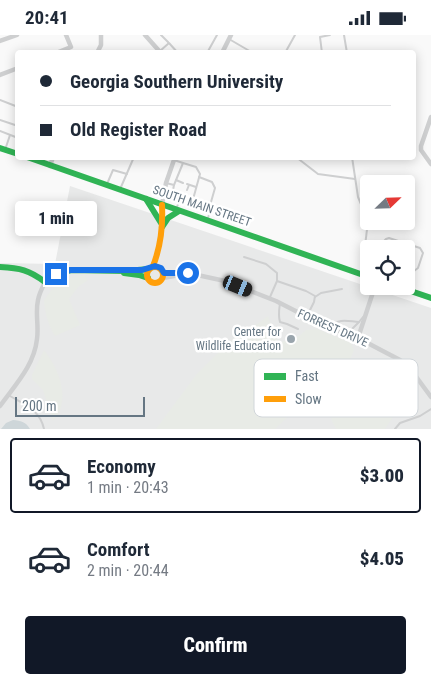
<!DOCTYPE html>
<html lang="en">
<head>
<meta charset="utf-8">
<style>
	body { margin:0; font-family:"Roboto Condensed",sans-serif; background:#f6f6f7; color:#1f2937; height:100vh; display:flex; flex-direction:column; font-size:19px; white-space:nowrap }
	* { box-sizing:border-box; margin:0 }
	p { font-size:16px; color:#747a83 }
	.icon { flex:none; width:28px; height:28px; fill:none; stroke:currentColor; stroke-width:2; stroke-linecap:round; stroke-linejoin:round }
	.map { position:relative; height:394px; overflow:hidden }
	.sheet { display:flex; flex-direction:column; background:#fff; flex:1 }
	.sheet>* { flex:none }
	.banner { position:absolute; left:15px; top:15px; width:401px; height:110px; border-radius:5px; box-shadow:0 2px 12px #0003; display:grid; align-content:center; height:110px; padding:0 25px; background:#fff }
	.needle { width:32px; rotate:67deg }
	.controls { position:absolute; left:360px; top:140px; display:grid; gap:10px }
	.controls a { display:grid; place-items:center; width:55px; height:55px; border-radius:5px; background:#fff; box-shadow:0 2px 12px #0003; font-size:25px }
	.scale { position:absolute; left:15px; bottom:12px; width:130px; box-sizing:border-box; padding-left:5px; border:2px solid #657683; border-top:0; font-size:14px; line-height:18px; white-space:nowrap; color:#657683; -webkit-text-stroke:4px #fff; paint-order:stroke }
	.end { position:absolute; width:22px; height:22px; margin:-11px; border:6px solid #1a73e8; background:#fff; box-shadow:0 0 0 2px #fff }
	.from { border-radius:50% }
	.bubble { position:absolute; height:35px; border-radius:5px; background:#fff; box-shadow:0 2px 12px #0003; font-size:16px; font-weight:800; line-height:35px; text-align:center }
	.car { position:absolute; width:15px; height:30px; margin:-15px -8px; border-radius:6px; box-shadow:0 0 4px 1px #0007; background:linear-gradient(#222 24%,#8ab4d8 0 40%,#222 0 76%,#8ab4d8 0 86%,#222 0) }
	.banner b { display:flex; align-items:center; gap:18px; height:48px; font-size:19px }
	.banner b+b { border-top:1px solid #e0e1e3 }
	.banner i { width:12px; height:12px; background:#1f2937 }
	ul { padding:9px 0 0; list-style:none }
	li { display:flex; align-items:center; gap:15px; height:75px; margin:0 10px 8px; padding:0 15px; border:2px solid transparent; border-radius:5px }
	li div { flex:1 }
	li b { display:block; font-size:19px }
	li em { font-style:normal; font-weight:800 }
	li.current { border-color:#111827 }
	li>.icon { width:45px; height:45px; stroke-width:1.5 }
	.primary-button { display:flex; gap:10px; margin-top:auto; padding:10px 25px }
	.primary-button a { flex:1; height:58px; border-radius:5px; background:#111827; color:#fff; font-size:20px; font-weight:800; line-height:58px; text-align:center }
	.status { display:flex; justify-content:space-between; align-items:center; height:35px; padding:0 25px; background:#fff; direction:ltr }
	.status svg { height:14px; fill:currentColor }
	.map>svg:first-child { display:block }
	.built { fill:#e8e9e9 }
	.green { fill:#e8ebe6 }
	.water { fill:#ced6d9 }
	.lines { fill:none; stroke-linecap:round; stroke-linejoin:round }
	.lane { stroke:#cecfd0; stroke-width:2 }
	.street { stroke:#cecfd0; stroke-width:4.5 }
	.fast { stroke:#30b455; stroke-width:6 }
	.slow { stroke:#ff9f0a; stroke-width:6 }
	.route { stroke:#1a73e8; stroke-width:6 }
	.poi-dot { fill:#99a4ac; stroke:#fff; stroke-width:2 }
	.labels { text-anchor:middle; dominant-baseline:central; stroke-width:5; stroke-linejoin:round; paint-order:stroke }
	.street-label { font-size:12px; fill:#657683; stroke:#fff }
	.poi-label { font-size:12px; fill:#657683; stroke:#fff; text-anchor:end }
	.key { fill:#fff; stroke:#d1d6da; stroke-width:1 }
	.key-label { font-size:14px; fill:#657683 }
</style>
</head>
<body>
<div class="status"><b>20:41</b><svg viewBox="0 0 49 12"><path d="M0 12V9h3v3zM5 12V6h3v6zM10 12V3h3v9zM15 12V0h3v12zM26 1h20v11H26zM47 4h2v5h-2z"/></svg></div>
<div class="map">
<svg width="431" height="394" viewBox="0 0 431 394">
	<rect width="100%" height="100%" fill="#f9f9f9"/>
	<!-- built -->
	<path class="built" d="M70,151L431,273V394H0V228L55,229Z"/>
	<!-- green -->
	<g class="green">
		<path d="M84,240L88,245L78,252L69,264L80,290L55,301C48,290 45,278 44,265C58,246 61,245 84,240Z"/>
		<path d="M268,281L278,308L299,301L306,295L317,294L351,308L354,315L346,334L353,344L366,349L382,366L393,382L385,394H336L332,386L328,371L312,364L296,374L275,394H156L196,340L220,316L237,300L257,289Z"/>
		<path d="M44,315C59,334 72,366 53,386L43,355L32,344V340Z"/>
	</g>
	<!-- water -->
	<path class="water" d="M13,385C21,386 25,386 30,394H1L6,388Z"/>
	<g class="lines">
		<!-- lane -->
		<g class="lane">
			<path d="M161,0L168,7"/>
			<path d="M344,0L347,18"/>
			<path d="M229,4L253,18"/>
			<path d="M160,16L169,8L178,18"/>
			<path d="M207,18L217,0"/>
			<path d="M285,18L295,0"/>
			<path d="M322,18L320,2L330,0"/>
			<path d="M0,65L18,72"/>
			<path d="M0,85L18,91"/>
			<path d="M0,96L18,103"/>
			<path d="M6,112L10,100"/>
			<path d="M296,122L318,139L355,144"/>
			<path d="M352,122L358,162L368,186L362,236"/>
			<path d="M174,125L183,128L174,150"/>
			<path d="M183,128L196,132L200,139L192,168"/>
			<path d="M199,142L212,147L215,153L209,174"/>
			<path d="M176,145L183,148"/>
			<path d="M166,148L174,150L173,155L180,164L177,172"/>
			<path d="M107,149L113,135L127,139"/>
			<path d="M187,149L196,152"/>
			<path d="M121,152L134,122"/>
			<path d="M187,155L189,150"/>
			<path d="M180,164L209,174L210,176L208,183"/>
			<path d="M377,214L386,204L389,203L420,213L423,218L418,233L414,236L406,234"/>
			<path d="M244,222L266,229L277,238V246L270,262"/>
			<path d="M277,246L306,256L315,261L314,267L307,281"/>
			<path d="M315,262L321,258L342,254"/>
			<path d="M280,268C279,275 278,281 280,287L287,289L298,294"/>
			<path d="M330,292C340,283 346,286 359,287L363,282"/>
			<path d="M345,297L352,294L359,287"/>
			<path d="M10,361C25,370 40,375 44,394"/>
			<path d="M395,394L400,388L420,381L431,374"/>
		</g>
		<!-- street -->
		<g class="street">
			<path d="M145,0L161,18"/>
			<path d="M0,6L17,0"/>
			<path d="M56,18L71,12L66,0"/>
			<path d="M97,18L101,10V0"/>
			<path d="M222,18L231,0"/>
			<path d="M0,40L18,33"/>
			<path d="M431,82L421,111V115L431,129"/>
			<path d="M50,131L53,122"/>
			<path d="M162,170L166,148L175,122"/>
			<path d="M164,238H188L225,246L276,266L323,290L358,303L400,325L409,332L431,362"/>
			<path d="M163,243L174,241L177,239"/>
			<path d="M358,303L375,251"/>
			<path d="M0,371C15,350 34,331 37,304C39,291 35,278 38,265C39,259 42,253 45,247"/>
		</g>
		<!-- fast -->
		<g class="fast">
			<path d="M0,113L18,119"/>
			<path d="M27,122L369,242"/>
			<path d="M146,164L161,188"/>
			<path d="M162,192L168,183L179,176"/>
			<path d="M0,232C20,233 29,235 45,247L60,238L71,235L126,236L149,234"/>
			<path d="M124,238L139,240L148,243"/>
			<path d="M396,251L431,263"/>
		</g>
		<!-- slow -->
		<g class="slow">
			<path d="M153,231C161,211 163,191 162,170"/>
			<circle cx="155" cy="240" r="8"/>
		</g>
	</g>
	<g class="lines">
		<!-- route -->
		<path class="route" d="M56,239L63,236L71,235H142L155,231L161,233L164,238H188"/>
	</g>
	<!-- markers -->
	<circle class="poi-dot" cx="291" cy="304" r="5"/>
	<g class="labels">
		<!-- street labels -->
		<g class="street-label">
			<text transform="translate(202 171) rotate(19)">SOUTH MAIN STREET</text>
			<text transform="translate(333 293) rotate(24)">FORREST DRIVE</text>
		</g>
		<!-- poi labels -->
		<g class="poi-label">
			<text x="281" y="297">Center for<tspan x="281" dy="14">Wildlife Education</tspan></text>
		</g>
	</g>
	<!-- legend -->
	<rect x="254" y="324" width="164" height="58" rx="8" class="key"/>
	<rect x="264" y="338" width="22" height="7" fill="#30b455"/>
	<rect x="264" y="361" width="22" height="6" fill="#ff9f0a"/>
	<g class="key-label">
		<text x="295" y="346">Fast</text>
		<text x="295" y="369">Slow</text>
	</g>
</svg>
<div class="controls">
<a><svg class="needle" viewBox="-14 -14 28 28"><path d="M0-13l5 13h-10z" fill="#e53935"/><path d="M0 13l5-13h-10z" fill="#747a83"/></svg></a>
<a><svg class="icon" aria-label="locate" viewBox="0 0 24 24"><circle cx="12" cy="12" r="6"/><path d="M12 2v4M12 18v4M2 12h4M18 12h4"/></svg></a>
</div>
<div class="scale">200 m</div>
<i class="end from" style="left:188px;top:238px"></i>
<i class="end" style="left:56px;top:239px"></i>
<div class="bubble" style="left:15px;top:166px;width:82px">1 min</div>
<i class="car" style="left:238px;top:251px;rotate:112deg"></i>
<div class="banner">
<b><i class="from"></i>Georgia Southern University</b>
<b><i></i>Old Register Road</b>
</div>
</div>
<section class="sheet">
<ul>
<li class="current"><svg class="icon" aria-label="car" viewBox="0 0 24 24"><path d="M5 17H2v-5l4-1 3-4h7l3 4 3 1v5h-3M9 17h6M6 11h13"/><circle cx="7" cy="17" r="2"/><circle cx="17" cy="17" r="2"/></svg><div><b>Economy</b><p>1 min · 20:43</p></div><em>$3.00</em></li>
<li><svg class="icon" aria-label="car" viewBox="0 0 24 24"><path d="M5 17H2v-5l4-1 3-4h7l3 4 3 1v5h-3M9 17h6M6 11h13"/><circle cx="7" cy="17" r="2"/><circle cx="17" cy="17" r="2"/></svg><div><b>Comfort</b><p>2 min · 20:44</p></div><em>$4.05</em></li>
</ul>
<div class="primary-button"><a>Confirm</a></div>
</section>
</body>
</html>
